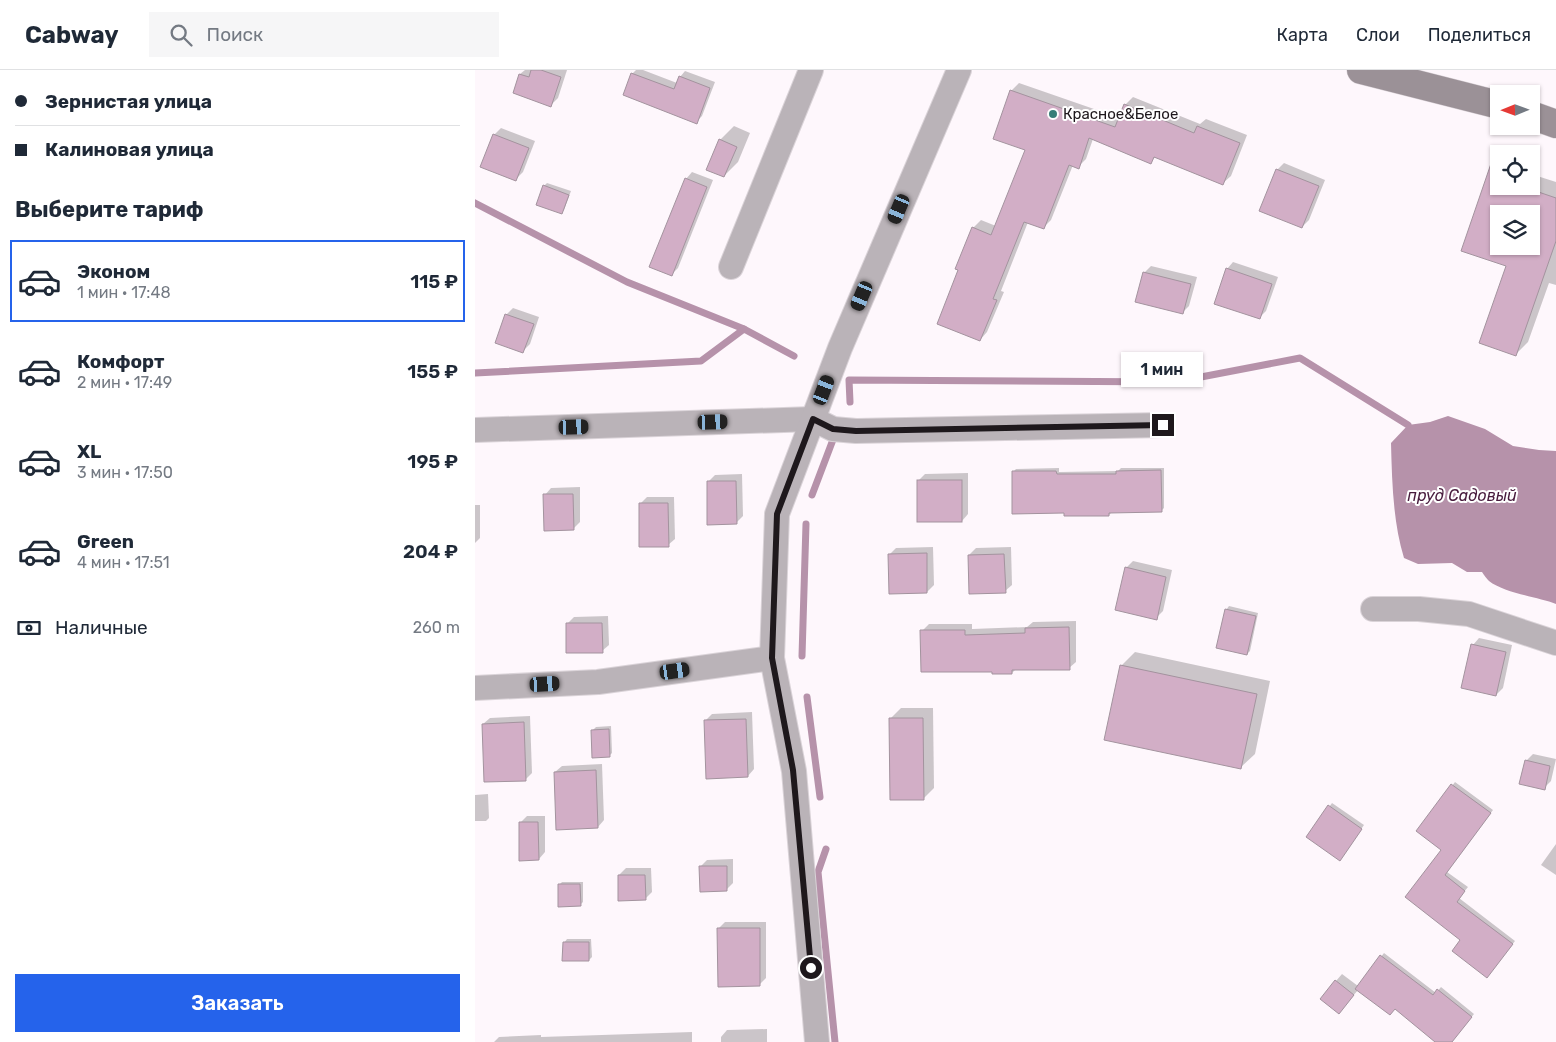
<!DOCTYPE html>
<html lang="ru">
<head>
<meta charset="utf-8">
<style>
	body { margin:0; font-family:Rubik,sans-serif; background:#f6f6f7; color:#1f2937; height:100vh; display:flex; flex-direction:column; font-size:19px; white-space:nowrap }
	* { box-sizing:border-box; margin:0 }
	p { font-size:16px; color:#747a83 }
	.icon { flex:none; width:28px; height:28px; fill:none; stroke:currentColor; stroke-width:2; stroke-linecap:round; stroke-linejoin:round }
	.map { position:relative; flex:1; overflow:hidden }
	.details { display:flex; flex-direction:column; background:#fff; width:475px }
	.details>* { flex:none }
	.top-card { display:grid; align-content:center; height:110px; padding:0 15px; background:#fff }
	.needle { width:32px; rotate:269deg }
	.buttons { position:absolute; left:1015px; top:15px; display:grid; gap:10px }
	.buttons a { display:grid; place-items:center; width:50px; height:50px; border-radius:0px; background:#fff; box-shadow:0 1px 4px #0004; font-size:25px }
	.end { position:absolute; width:22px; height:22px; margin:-11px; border:6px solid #1e181c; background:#fff; box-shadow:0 0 0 2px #fff }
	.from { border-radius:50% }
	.bubble { position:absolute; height:35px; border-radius:0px; background:#fff; box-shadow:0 1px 4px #0004; font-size:16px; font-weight:600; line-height:35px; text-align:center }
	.car { position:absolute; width:15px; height:30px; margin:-15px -8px; border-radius:6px; box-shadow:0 0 4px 1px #0007; background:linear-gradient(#222 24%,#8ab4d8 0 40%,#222 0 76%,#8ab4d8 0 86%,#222 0) }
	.top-card b { display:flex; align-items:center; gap:18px; height:48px; font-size:19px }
	.top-card b+b { border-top:1px solid #e0e1e3 }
	.top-card i { width:12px; height:12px; background:#1f2937 }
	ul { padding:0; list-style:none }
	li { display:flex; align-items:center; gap:15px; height:82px; margin:0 10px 8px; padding:0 5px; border:2px solid transparent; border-radius:0px }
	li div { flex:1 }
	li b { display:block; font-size:19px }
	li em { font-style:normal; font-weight:600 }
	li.on { border-color:#2563eb }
	li>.icon { width:45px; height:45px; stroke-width:1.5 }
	h2 { padding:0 15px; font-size:22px; line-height:60px }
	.pay { display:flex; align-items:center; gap:12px; height:55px; padding:0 15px; font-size:19px }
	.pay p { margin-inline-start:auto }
	.primary-button { display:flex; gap:10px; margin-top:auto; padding:10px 15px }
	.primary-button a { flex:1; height:58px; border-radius:0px; background:#2563eb; color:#fff; font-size:20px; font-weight:600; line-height:58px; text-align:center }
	header { display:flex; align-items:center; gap:30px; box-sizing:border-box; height:70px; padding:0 25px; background:#fff; border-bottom:1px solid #e0e1e3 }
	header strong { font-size:24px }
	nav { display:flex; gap:28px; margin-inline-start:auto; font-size:18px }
	.search { width:350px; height:45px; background:#f6f6f7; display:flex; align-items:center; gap:12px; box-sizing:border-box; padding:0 18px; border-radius:0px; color:#747a83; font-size:19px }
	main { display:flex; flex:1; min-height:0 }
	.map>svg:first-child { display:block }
	.water { fill:#b692aa }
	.shadow { fill:#0003; fill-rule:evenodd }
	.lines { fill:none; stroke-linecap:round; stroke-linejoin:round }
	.stream { stroke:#b692aa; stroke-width:7 }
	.building { fill:#d2aec6; stroke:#a3939e; fill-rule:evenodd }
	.street-casing { stroke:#dad3d8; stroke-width:26 }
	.secondary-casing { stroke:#dad3d8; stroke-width:29 }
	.street { stroke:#bab3b8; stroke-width:24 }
	.secondary { stroke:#9b9197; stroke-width:28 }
	.route { stroke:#1e181c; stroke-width:6 }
	.poi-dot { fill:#377e78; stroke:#fff; stroke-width:2 }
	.labels { text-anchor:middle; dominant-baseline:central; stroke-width:4; stroke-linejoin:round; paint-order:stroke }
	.poi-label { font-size:15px; fill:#1e181c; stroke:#fff; text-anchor:start }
	.water-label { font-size:16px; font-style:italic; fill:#481b3d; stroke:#fff }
</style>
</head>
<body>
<header>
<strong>Cabway</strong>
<div class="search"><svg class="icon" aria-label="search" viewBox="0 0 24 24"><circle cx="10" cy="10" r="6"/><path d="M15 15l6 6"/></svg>Поиск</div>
<nav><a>Карта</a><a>Слои</a><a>Поделиться</a></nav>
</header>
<main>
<section class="details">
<div class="top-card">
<b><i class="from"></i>Зернистая улица</b>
<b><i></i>Калиновая улица</b>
</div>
<h2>Выберите тариф</h2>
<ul>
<li class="on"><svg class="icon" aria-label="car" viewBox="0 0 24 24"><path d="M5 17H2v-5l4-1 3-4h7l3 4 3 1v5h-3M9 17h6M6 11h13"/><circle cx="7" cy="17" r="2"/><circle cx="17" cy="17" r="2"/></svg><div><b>Эконом</b><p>1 мин · 17:48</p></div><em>115 ₽</em></li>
<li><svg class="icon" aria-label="car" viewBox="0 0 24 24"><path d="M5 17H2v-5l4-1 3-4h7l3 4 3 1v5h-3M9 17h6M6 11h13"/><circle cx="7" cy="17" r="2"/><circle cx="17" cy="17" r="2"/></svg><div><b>Комфорт</b><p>2 мин · 17:49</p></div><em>155 ₽</em></li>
<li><svg class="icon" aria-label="car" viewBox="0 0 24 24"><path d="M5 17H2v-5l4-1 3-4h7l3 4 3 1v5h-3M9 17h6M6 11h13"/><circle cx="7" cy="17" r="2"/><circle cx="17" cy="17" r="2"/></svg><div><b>XL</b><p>3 мин · 17:50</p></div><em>195 ₽</em></li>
<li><svg class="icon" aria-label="car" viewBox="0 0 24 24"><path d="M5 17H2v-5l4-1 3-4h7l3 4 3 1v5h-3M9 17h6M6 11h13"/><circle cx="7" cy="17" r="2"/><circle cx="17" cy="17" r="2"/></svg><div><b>Green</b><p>4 мин · 17:51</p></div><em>204 ₽</em></li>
</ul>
<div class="pay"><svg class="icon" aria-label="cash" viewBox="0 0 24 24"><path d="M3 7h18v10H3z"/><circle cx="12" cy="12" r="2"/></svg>Наличные<p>260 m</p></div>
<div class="primary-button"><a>Заказать</a></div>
</section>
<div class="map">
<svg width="1081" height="972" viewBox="0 0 1081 972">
	<rect width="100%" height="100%" fill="#fef7fc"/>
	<!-- water -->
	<path class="water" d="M973,346L1010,359L1038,376L1064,380L1081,381V534C1063,527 1029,523 1014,511C1012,509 1009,505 1007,502H992L977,493L943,494L929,488C918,452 917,412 916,373L933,355L955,352Z"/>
	<!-- shadow -->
	<g class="shadow">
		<path d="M50,0H92L83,28L76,35L45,4Z"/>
		<path d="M161,0H168L202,13L205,7L210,1L240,12L227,46L221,52L157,4Z"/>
		<path d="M544,13L645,48L650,35L658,27L725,54L731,49L772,65L756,106L748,113L681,86L676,92L618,69L611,89L603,97L598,95L576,150L568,158L553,152L526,221L529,222L512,262L505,270L485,200L498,158L506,150L521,156L551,79L536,21Z"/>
		<path d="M259,56L275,63L263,92L249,106L245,70Z"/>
		<path d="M26,58L60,71L48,102L41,109L19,65Z"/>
		<path d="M809,93L850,110L834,150L827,157L802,100Z"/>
		<path d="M217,102L238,110L203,198L196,205L211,109Z"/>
		<path d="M1056,104L1081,112V215L1074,213L1053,272L1041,284L1032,195L987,180L1024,116H1056ZM1024,144H1056V176H1024Z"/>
		<path d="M72,113L96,121L89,140L86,143L69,116Z"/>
		<path d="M758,192L803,207L791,241L784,248L752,199Z"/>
		<path d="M676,196L722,207L714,236L707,243L669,203Z"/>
		<path d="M38,238L64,247L55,274L48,281L31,245Z"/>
		<path d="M584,398V402L643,401L646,398H689V438L686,441L637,442L634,445L591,442L538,402L541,399Z"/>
		<path d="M493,403V444L487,451L443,411L450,404Z"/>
		<path d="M267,404L268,446L261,453L233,412L240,405Z"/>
		<path d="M105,417V452L98,459L70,425L76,418Z"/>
		<path d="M172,427H199L200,469L193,475L165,434Z"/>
		<path d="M0,435H5V468L0,473Z"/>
		<path d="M458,477L459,515L452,522L415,484L421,478Z"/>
		<path d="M536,477L537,515L530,521L494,485L501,478Z"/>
		<path d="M658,491L697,500L688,541L681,548L651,498Z"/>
		<path d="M754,536L783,543L775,581L772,584L751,540Z"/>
		<path d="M133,546L134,575L127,581L92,554L99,547Z"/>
		<path d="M601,551V592L594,598L541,599L537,603L518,601L447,561L454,554H497V559L552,557L558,552Z"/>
		<path d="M1004,568L1037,575L1028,618L1021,625L998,575Z"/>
		<path d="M660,582L795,611L780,684L766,697L646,596Z"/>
		<path d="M426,638H458L459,718L448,729L415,649Z"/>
		<path d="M277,642L279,699L273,706L230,651L237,644Z"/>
		<path d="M55,646L57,703L50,710L8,654L15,648Z"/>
		<path d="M136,656L137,683L134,686L118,660L121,657Z"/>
		<path d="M1058,684L1081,689L1076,711L1069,718L1051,691Z"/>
		<path d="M127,694L129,750L123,757L80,702L87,696Z"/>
		<path d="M980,712L1018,740L972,802L993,817L984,828L1040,871L1015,903L987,870L932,827L968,780L943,761Z"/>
		<path d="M13,724L14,748L11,751H0V725Z"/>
		<path d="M857,733L889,755L868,786L833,767Z"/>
		<path d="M52,746H70V782L64,789L45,753Z"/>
		<path d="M1081,774V805L1066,795Z"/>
		<path d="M258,789V813L251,820L226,796L232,790Z"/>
		<path d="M151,798H176L177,822L170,829L144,805Z"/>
		<path d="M87,812H108V832L105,835L84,815Z"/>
		<path d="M250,852H291V908L284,915L243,859Z"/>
		<path d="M92,869H116L117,887L114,890L89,873Z"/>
		<path d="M909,883L961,923L966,917L999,944L976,972H962L920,938L883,920L864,943L861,911L867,904L883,916Z"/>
		<path d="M292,959V972H246V967L252,960Z"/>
		<path d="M217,962V972H19L24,967L66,965V967Z"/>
	</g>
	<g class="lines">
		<!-- stream -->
		<g class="stream">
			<path d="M0,133L152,212L269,259"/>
			<path d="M0,303L226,291L269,259L319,286"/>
			<path d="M375,332L374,310L700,312L825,288L933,355"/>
			<path d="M337,425L359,367"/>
			<path d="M327,586L331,454"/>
			<path d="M332,627L345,727"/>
			<path d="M351,779L343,802L360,972"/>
		</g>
	</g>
	<!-- building -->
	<g class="building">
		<path d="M56,0H66L86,7L76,37L38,23L44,4L54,7Z"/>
		<path d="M156,3L199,19L204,6L235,18L222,54L148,25Z"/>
		<path d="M535,20L640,57L649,34L719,63L722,56L765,73L748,115L679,87L676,94L614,68L604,99L594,95L569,159L549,152L518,229L522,230L505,271L462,254L483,200L480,199L497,157L516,165L550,80L518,69Z"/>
		<path d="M18,64L54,78L41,111L5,97Z"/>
		<path d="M244,69L262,77L249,107L231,100Z"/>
		<path d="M1021,79L1024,80V116H1046L1081,128V171L1041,286L1004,273L1031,196L986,181ZM1024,144H1056V176H1024Z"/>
		<path d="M801,99L844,116L827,158L784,141Z"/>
		<path d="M210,108L232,117L197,206L174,197Z"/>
		<path d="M68,115L94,125L87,144L61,135Z"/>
		<path d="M751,198L797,214L785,249L739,234Z"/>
		<path d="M668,202L716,214L708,244L660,232Z"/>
		<path d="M30,244L59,254L48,283L20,273Z"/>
		<path d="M686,400L687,442L634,443V446H589V443L537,444V401H581L582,404H641V401Z"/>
		<rect x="442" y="410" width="45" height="42"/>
		<path d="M232,411H261L262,454L232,455Z"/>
		<path d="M68,424H98L99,460L69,461Z"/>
		<path d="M164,433H193L194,477H164Z"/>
		<path d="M452,483V523L414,524L413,484Z"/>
		<path d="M529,484L531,523L494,524L493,485Z"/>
		<path d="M650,497L691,507L682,550L640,540Z"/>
		<path d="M750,539L781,546L772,585L741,578Z"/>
		<path d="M91,553H127L128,583H91Z"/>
		<path d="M594,557L595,600H537V604H517V602H446L445,560H490V565L550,563V558Z"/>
		<path d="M996,574L1031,582L1021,626L986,618Z"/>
		<path d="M645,595L782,624L766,699L629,670Z"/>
		<path d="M414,648H448L449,730H415Z"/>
		<path d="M271,649L273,707L231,709L229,650Z"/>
		<path d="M49,652L51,711L9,712L7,654Z"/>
		<path d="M134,659L135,687L117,688L116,660Z"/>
		<path d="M1050,690L1075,696L1070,720L1044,714Z"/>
		<path d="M121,700L123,758L81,760L79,702Z"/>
		<path d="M976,714L1016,743L970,805L990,821L982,832L1038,874L1012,908L977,881L985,870L930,827L966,780L941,761Z"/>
		<path d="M853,735L887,759L865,791L831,767Z"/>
		<path d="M44,752H63L64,790L44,791Z"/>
		<path d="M224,796H252V821L225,822Z"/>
		<path d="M143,805H170L171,830L143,831Z"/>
		<path d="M83,814H105L106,836L83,837Z"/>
		<path d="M242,858H285V916L243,917Z"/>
		<path d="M88,872H114V891H87Z"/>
		<path d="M905,885L958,925L962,919L997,947L977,972H960L920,939L915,945L880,919Z"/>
		<path d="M860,910L879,925L864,944L845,929Z"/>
	</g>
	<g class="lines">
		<!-- street casing -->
		<g class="street-casing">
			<g id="street">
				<path d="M256,197L336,0"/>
				<path d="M0,360L338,349L358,359L381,361L688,355"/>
				<path d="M898,539H944L994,544L1081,573"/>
				<path d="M0,618L123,612L297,588"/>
				<path d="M342,972L319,701L297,588L302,444L365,278L484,0"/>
			</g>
		</g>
		<!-- secondary casing -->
		<g class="secondary-casing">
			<g id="secondary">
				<path d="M886,0L1024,35"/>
				<path d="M1056,45L1081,54"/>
			</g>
		</g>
		<!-- street -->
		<use href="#street" class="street"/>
		<!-- secondary -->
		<use href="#secondary" class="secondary"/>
	</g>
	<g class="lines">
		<!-- route -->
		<path class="route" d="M336,898L318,700L297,588L302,444L338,349L358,359L381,361L688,355"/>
	</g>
	<!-- markers -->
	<circle class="poi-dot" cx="578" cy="44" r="5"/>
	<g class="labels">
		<!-- poi labels -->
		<g class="poi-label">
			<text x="588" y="44">Красное&amp;Белое</text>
		</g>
		<!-- water labels -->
		<g class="water-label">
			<text x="987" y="425">пруд Садовый</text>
		</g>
	</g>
</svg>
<div class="buttons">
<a><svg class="needle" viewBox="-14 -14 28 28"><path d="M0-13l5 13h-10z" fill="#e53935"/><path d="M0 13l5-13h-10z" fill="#747a83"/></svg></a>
<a><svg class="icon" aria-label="locate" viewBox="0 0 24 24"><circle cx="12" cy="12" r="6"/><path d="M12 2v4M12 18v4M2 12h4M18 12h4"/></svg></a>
<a><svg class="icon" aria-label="layers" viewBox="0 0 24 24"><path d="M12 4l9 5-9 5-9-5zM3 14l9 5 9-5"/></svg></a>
</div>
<i class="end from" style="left:336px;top:898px"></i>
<i class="end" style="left:688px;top:355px"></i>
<div class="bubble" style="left:646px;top:282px;width:82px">1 мин</div>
<i class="car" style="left:424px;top:139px;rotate:203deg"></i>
<i class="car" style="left:387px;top:226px;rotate:203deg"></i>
<i class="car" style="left:349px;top:320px;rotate:21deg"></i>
<i class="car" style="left:238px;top:352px;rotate:88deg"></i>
<i class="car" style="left:99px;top:357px;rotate:88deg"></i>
<i class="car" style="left:200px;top:601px;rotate:82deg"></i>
<i class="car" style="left:70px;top:614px;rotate:87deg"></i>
</div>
</main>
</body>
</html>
